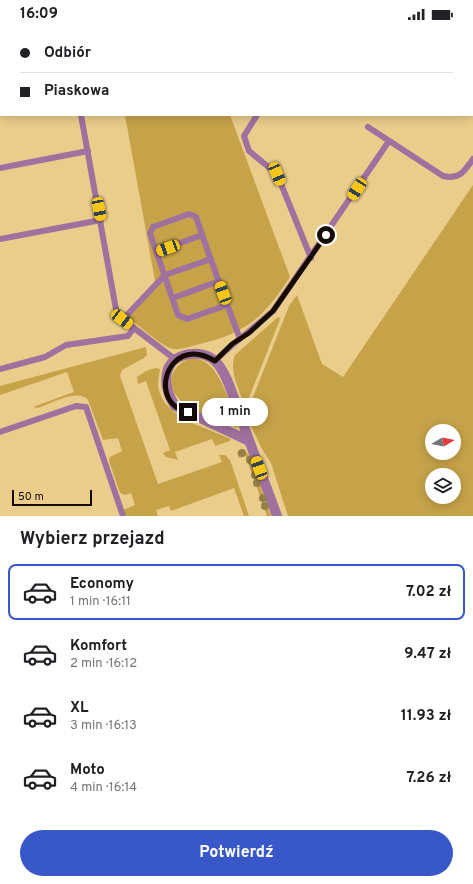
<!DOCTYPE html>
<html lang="pl">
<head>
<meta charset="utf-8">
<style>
	body { margin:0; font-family:Overpass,sans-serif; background:#f2f2f2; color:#202124; height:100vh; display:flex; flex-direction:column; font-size:15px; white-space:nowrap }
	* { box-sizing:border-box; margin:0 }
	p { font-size:13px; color:#757577 }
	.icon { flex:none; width:22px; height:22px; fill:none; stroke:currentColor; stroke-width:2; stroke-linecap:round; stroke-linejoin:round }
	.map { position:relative; height:488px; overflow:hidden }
	.panel { display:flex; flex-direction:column; background:#fff; flex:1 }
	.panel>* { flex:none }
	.guide { position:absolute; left:0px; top:0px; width:473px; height:88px; box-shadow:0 2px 10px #0003; display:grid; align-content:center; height:88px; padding:0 20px; background:#fff }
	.needle { width:26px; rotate:80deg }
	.controls { position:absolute; left:425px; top:396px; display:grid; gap:8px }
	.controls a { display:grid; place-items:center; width:36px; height:36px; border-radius:50%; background:#fff; box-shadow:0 2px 10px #0003; font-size:20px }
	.scale { position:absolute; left:12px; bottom:10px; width:80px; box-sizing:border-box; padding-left:4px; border:2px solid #150b00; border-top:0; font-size:11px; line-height:14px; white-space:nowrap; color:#150b00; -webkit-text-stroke:3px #eacd8b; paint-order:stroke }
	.end { position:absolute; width:18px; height:18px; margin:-9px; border:5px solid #150b00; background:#fff; box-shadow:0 0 0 2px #fff }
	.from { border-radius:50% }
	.bubble { position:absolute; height:28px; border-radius:14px; background:#fff; box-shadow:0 2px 10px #0003; font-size:13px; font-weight:700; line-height:28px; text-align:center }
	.car { position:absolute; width:12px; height:24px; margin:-12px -6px; border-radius:5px; box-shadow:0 0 3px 1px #0007; background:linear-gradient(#f5c518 24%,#345 0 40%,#f5c518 0 76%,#345 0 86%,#f5c518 0) }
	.guide b { display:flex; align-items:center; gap:14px; height:38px; font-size:15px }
	.guide b+b { border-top:1px solid #e0e0e0 }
	.guide i { width:10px; height:10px; background:#202124 }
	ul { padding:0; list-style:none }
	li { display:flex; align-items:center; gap:12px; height:56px; margin:0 8px 6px; padding:0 12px; border:2px solid transparent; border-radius:8px }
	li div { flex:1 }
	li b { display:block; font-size:15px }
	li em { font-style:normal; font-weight:700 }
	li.selected { border-color:#3858ca }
	li>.icon { width:36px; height:36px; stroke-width:1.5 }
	h2 { padding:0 20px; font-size:18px; line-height:48px }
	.primary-button { display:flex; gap:8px; margin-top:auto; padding:8px 20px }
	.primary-button a { flex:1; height:46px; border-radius:24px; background:#3858ca; color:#fff; font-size:16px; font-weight:700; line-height:46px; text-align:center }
	.status { display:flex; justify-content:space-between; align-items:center; height:28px; padding:0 20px; background:#fff; direction:ltr }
	.status svg { height:11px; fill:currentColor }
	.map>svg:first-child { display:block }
	.green { fill:#c6a249; fill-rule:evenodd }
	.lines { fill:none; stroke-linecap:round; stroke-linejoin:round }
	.lane { stroke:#9f719e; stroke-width:6 }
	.street { stroke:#9f719e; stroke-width:10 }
	.tree { fill:#957f49 }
	.route { stroke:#150b00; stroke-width:5 }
</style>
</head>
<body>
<div class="status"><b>16:09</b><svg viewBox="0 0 49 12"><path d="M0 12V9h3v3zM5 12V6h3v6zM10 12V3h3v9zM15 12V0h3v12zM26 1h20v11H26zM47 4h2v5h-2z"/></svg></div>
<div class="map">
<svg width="473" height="488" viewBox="0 0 473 488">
	<rect width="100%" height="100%" fill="#eacd8b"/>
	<!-- green -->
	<g class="green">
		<path d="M125,87H230L290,249C264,289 247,305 200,316C191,318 181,322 173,321C162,319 135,294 125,287L155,253Z"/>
		<path d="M473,157V488H288L271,435L262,421L251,398L249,379L289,278L297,267L322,336L343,349ZM432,403H454V425H432ZM432,447H454V469H432Z"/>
		<path d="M278,289L280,290L279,294L246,377L244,375C238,359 229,343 235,327Z"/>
		<path d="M146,319L147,327L144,330L122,342L120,348L158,456L222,434L219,427H225L230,432L249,488H244L234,460L171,483L169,478L156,482L158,488H125L123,482L135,477L131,465L125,467L120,465L109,433L110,429L122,423L118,410L103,412L88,372C77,360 51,376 38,380L33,379L74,364L67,344L0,367V358Z"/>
		<path d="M189,331C219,325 230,378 238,400C217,391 165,378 172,348C174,340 181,334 189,331Z"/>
		<path d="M155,340L160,341C159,348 157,355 159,362C166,391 207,400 231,411L230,413L215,418L212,411L175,424L178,432L166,429L163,425L170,422L146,353L138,356L137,349L146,343Z"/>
		<path d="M245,423L249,427L271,488H267L246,428L239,430L237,425Z"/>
	</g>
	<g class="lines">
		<!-- lane -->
		<g class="lane">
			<path d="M65,0V1"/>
			<path d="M231,0L232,1"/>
			<path d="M387,0L388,1"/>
			<path d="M455,0L457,1"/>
			<path d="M472,11L473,12"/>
			<path d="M472,51H473"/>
			<path d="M81,87L117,287L176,332"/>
			<path d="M257,87L244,108L249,123L277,146L311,230"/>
			<path d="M368,99L443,148C459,152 465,143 473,131"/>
			<path d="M0,140L88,123"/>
			<path d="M0,211L101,192"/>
			<path d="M156,224L202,207"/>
			<path d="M173,270L219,253"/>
			<path d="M227,277L187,291L178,287L150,205L153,199L189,186L196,189C210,230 225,271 240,311"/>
			<path d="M123,291L165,247L211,231"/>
			<path d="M215,333C233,315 254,300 273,283L389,113"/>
			<path d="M0,341L45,329L66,317L128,308L134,300"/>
			<path d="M0,404L76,378L86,379L123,488"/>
		</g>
		<!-- street -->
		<path class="street" d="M249,413L175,378C168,367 163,355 168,341C174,324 203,321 215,333C226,343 233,368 238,382C251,418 264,453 277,488"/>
	</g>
	<!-- trees -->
	<g class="tree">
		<circle cx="242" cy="425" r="4"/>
		<circle cx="250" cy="432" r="4"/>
		<circle cx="255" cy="447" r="4"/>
		<circle cx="257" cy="455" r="4"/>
		<circle cx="263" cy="470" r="4"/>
		<circle cx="265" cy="478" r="4"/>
	</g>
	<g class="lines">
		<!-- route -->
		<path class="route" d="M188,384C184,382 180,381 176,379C151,361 173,307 215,333L232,316L249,305L273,283L326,207"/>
	</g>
</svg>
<div class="controls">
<a><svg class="needle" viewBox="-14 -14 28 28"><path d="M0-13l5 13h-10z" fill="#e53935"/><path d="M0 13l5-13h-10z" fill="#757577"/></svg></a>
<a><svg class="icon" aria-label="layers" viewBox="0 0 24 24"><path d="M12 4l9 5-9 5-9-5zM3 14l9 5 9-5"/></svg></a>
</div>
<div class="scale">50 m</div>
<i class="end from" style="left:326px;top:207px"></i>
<i class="end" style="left:188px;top:384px"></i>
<div class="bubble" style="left:202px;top:370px;width:66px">1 min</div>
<i class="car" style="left:277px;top:146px;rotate:157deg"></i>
<i class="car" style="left:357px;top:161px;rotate:213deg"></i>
<i class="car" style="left:99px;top:181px;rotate:169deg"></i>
<i class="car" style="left:168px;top:220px;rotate:250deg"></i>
<i class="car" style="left:223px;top:265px;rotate:340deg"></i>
<i class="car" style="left:122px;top:291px;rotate:127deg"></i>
<i class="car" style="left:259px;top:440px;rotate:340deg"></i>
<div class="guide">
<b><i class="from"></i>Odbiór</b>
<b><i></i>Piaskowa</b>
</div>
</div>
<section class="panel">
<h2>Wybierz przejazd</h2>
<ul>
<li class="selected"><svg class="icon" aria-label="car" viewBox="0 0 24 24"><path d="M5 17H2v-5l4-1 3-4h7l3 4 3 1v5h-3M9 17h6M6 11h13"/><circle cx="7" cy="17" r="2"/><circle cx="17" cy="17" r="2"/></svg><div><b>Economy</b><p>1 min · 16:11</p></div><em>7.02 zł</em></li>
<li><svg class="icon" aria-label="car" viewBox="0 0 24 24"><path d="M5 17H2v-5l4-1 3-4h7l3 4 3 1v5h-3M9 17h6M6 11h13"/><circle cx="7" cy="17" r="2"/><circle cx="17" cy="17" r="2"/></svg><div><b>Komfort</b><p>2 min · 16:12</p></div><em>9.47 zł</em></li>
<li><svg class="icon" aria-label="car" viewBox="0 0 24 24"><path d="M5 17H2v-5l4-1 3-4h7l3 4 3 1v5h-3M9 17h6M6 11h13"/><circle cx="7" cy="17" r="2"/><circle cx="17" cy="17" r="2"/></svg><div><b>XL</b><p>3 min · 16:13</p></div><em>11.93 zł</em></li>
<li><svg class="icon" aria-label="car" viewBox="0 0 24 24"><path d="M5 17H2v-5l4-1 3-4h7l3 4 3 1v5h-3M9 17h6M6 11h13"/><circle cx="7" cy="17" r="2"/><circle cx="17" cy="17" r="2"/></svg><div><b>Moto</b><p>4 min · 16:14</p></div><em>7.26 zł</em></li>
</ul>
<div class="primary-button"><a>Potwierdź</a></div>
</section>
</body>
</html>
